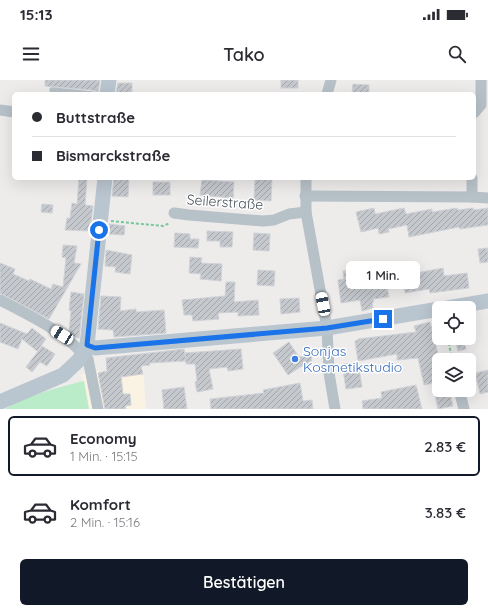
<!DOCTYPE html>
<html lang="de">
<head>
<meta charset="utf-8">
<style>
	body { margin:0; font-family:Quicksand,sans-serif; background:#f7f7f7; color:#2b2b33; height:100vh; display:flex; flex-direction:column; font-size:15px; white-space:nowrap }
	* { box-sizing:border-box; margin:0 }
	p { font-size:13px; color:#7c7c81 }
	.icon { flex:none; width:22px; height:22px; fill:none; stroke:currentColor; stroke-width:2; stroke-linecap:round; stroke-linejoin:round }
	.map { position:relative; height:329px; overflow:hidden }
	.side { display:flex; flex-direction:column; background:#fff; flex:1 }
	.side>* { flex:none }
	.banner { position:absolute; left:12px; top:12px; width:464px; height:88px; border-radius:6px; box-shadow:0 4px 16px #0002; display:grid; align-content:center; height:88px; padding:0 20px; background:#fff }
	.fabs { position:absolute; left:432px; top:221px; display:grid; gap:8px }
	.fabs a { display:grid; place-items:center; width:44px; height:44px; border-radius:6px; background:#fff; box-shadow:0 4px 16px #0002; font-size:20px }
	.end { position:absolute; width:18px; height:18px; margin:-9px; border:5px solid #1a73e8; background:#fff; box-shadow:0 0 0 2px #fff }
	.from { border-radius:50% }
	.bubble { position:absolute; height:28px; border-radius:6px; background:#fff; box-shadow:0 4px 16px #0002; font-size:13px; font-weight:600; line-height:28px; text-align:center }
	.car { position:absolute; width:12px; height:24px; margin:-12px -6px; border-radius:5px; box-shadow:0 0 3px 1px #0007; background:linear-gradient(#fff 24%,#345 0 40%,#fff 0 76%,#345 0 86%,#fff 0) }
	.banner b { display:flex; align-items:center; gap:14px; height:38px; font-size:15px }
	.banner b+b { border-top:1px solid #e1e1e2 }
	.banner i { width:10px; height:10px; background:#2b2b33 }
	ul { padding:7px 0 0; list-style:none }
	li { display:flex; align-items:center; gap:12px; height:60px; margin:0 8px 6px; padding:0 12px; border:2px solid transparent; border-radius:6px }
	li div { flex:1 }
	li b { display:block; font-size:15px }
	li em { font-style:normal; font-weight:600 }
	li.selected { border-color:#111827 }
	li>.icon { width:36px; height:36px; stroke-width:1.5 }
	.action { display:flex; gap:8px; margin-top:auto; padding:8px 20px }
	.action a { flex:1; height:46px; border-radius:6px; background:#111827; color:#fff; font-size:16px; font-weight:600; line-height:46px; text-align:center }
	.status { display:flex; justify-content:space-between; align-items:center; height:28px; padding:0 20px; background:#fff; direction:ltr }
	.status svg { height:11px; fill:currentColor }
	header { display:flex; justify-content:space-between; align-items:center; height:52px; padding:0 20px; background:#fff; font-size:18px; font-weight:600 }
	.map>svg:first-child { display:block }
	.commercial { fill:#faf2e3 }
	.grass { fill:#baecca }
	.building { fill:url(#building-hatch); stroke:#cfd2d7 }
	.lines { fill:none; stroke-linecap:round; stroke-linejoin:round }
	.path { stroke:#74c899; stroke-width:2; stroke-dasharray:3 2; stroke-linecap:butt }
	.lane { stroke:#b7c1c8; stroke-width:5.5 }
	.street { stroke:#b7c1c8; stroke-width:11 }
	.secondary { stroke:#b9c5cf; stroke-width:15 }
	.route { stroke:#1a73e8; stroke-width:5 }
	.shop-dot { fill:#3f7fe0; stroke:#fff; stroke-width:1.5 }
	.labels { text-anchor:middle; dominant-baseline:central; stroke-width:3; stroke-linejoin:round; paint-order:stroke }
	.street-label { font-size:14px; fill:#455058; stroke:#fff }
	.shop-label { font-size:14px; fill:#366cbe; stroke:#fff; text-anchor:start }
</style>
</head>
<body>
<div class="status"><b>15:13</b><svg viewBox="0 0 49 12"><path d="M0 12V9h3v3zM5 12V6h3v6zM10 12V3h3v9zM15 12V0h3v12zM26 1h20v11H26zM47 4h2v5h-2z"/></svg></div>
<header><svg class="icon" aria-label="menu" viewBox="0 0 24 24"><path d="M4 6h16M4 12h16M4 18h16"/></svg>Tako<svg class="icon" aria-label="search" viewBox="0 0 24 24"><circle cx="10" cy="10" r="6"/><path d="M15 15l6 6"/></svg></header>
<div class="map">
<svg width="488" height="329" viewBox="0 0 488 329">
	<defs>
		<pattern id="building-hatch" width="6" height="6" patternUnits="userSpaceOnUse"><rect width="6" height="6" fill="#c5c9ce"/><path d="M-1 1l2-2M0 6l6-6M5 7l2-2" fill="none" stroke="#a2a6aa"/></pattern>
	</defs>
	<rect width="100%" height="100%" fill="#eeebeb"/>
	<!-- commercial -->
	<path class="commercial" d="M143,287L146,329H89L84,301L80,295L92,292Z"/>
	<!-- grass -->
	<path class="grass" d="M84,301L89,329H5C29,314 57,308 84,301Z"/>
	<!-- building -->
	<g class="building">
		<path d="M45,0H100L98,12L92,10L45,6Z"/>
		<rect x="281" y="0" width="17" height="8"/>
		<path d="M118,3H132V13H116Z"/>
		<path d="M353,4L369,5V14H352Z"/>
		<path d="M79,98H87L85,125L93,126L90,151L65,150L67,138H70L72,123L77,124Z"/>
		<path d="M114,98H129L128,117L112,116Z"/>
		<path d="M255,98H272L271,121L254,120Z"/>
		<path d="M202,100L234,102L233,118L200,115Z"/>
		<rect x="153" y="102" width="17" height="13"/>
		<path d="M42,124L53,125L52,133L41,132Z"/>
		<path d="M374,128L375,134L404,128L406,134L432,129V132L457,128L458,130L473,128L474,130L488,128V145L460,149L459,147L409,157L407,145L388,149L389,152L379,154L378,148L361,152L356,132Z"/>
		<path d="M109,144L125,146L124,155L108,154Z"/>
		<path d="M207,151L233,152L232,167H220V161H207Z"/>
		<path d="M175,153L190,154V159H199L198,168L174,167Z"/>
		<path d="M254,153L270,154L269,171L253,170Z"/>
		<path d="M63,165L77,166L74,183L81,184L49,239L0,213V183L15,189L13,194L29,201L30,199L51,209L53,204L63,207L66,178L62,177Z"/>
		<path d="M488,168V182L480,183L478,169Z"/>
		<path d="M106,170L132,175L130,194L115,192L116,187L105,186Z"/>
		<path d="M190,177L202,178L201,183L222,184L221,201L200,199L201,194L189,193Z"/>
		<path d="M443,188L444,196L467,193L469,208L430,213L429,209L405,213L403,198L417,196L416,193Z"/>
		<path d="M369,189L370,193L386,190L388,198H385L389,217L373,219L374,222H372L373,228L362,231L360,220L341,223L338,200L344,199L343,191L353,190V192Z"/>
		<path d="M258,190L275,191L274,206L257,205Z"/>
		<path d="M226,202H235L234,222L258,220L259,235L238,236V232L218,233L219,239L193,241L192,235H184L182,220L225,216Z"/>
		<path d="M71,212L84,214L79,258L75,257L69,252L71,231L69,230Z"/>
		<path d="M101,216L121,217L120,231L136,229V232L164,230L166,253L114,257L113,250L98,249Z"/>
		<path d="M299,218L300,232L281,234L280,219Z"/>
		<path d="M430,242L439,278V302L424,305L418,278L397,280V274L358,281L355,261L358,260V259L416,252L414,246Z"/>
		<path d="M0,243L27,254L32,248L46,259L37,271L22,259L18,269L0,262Z"/>
		<path d="M455,258H463L466,269L458,271Z"/>
		<path d="M289,262L299,277L311,275L312,284L302,286L288,295L273,273Z"/>
		<path d="M42,266L55,274L47,286L40,282L32,292L26,287Z"/>
		<path d="M184,269L186,281L149,283L150,285L141,286L143,294L121,297L123,314H130L131,325L125,326L126,329H105L98,293L107,291L106,278Z"/>
		<path d="M241,269L243,289L228,291L227,287L209,289L213,309L197,312L195,302L197,301L195,284H186L185,273Z"/>
		<path d="M358,282L362,307L346,309L343,290H344L343,284Z"/>
		<path d="M488,290V312L480,314L475,293Z"/>
		<path d="M300,303L303,321L312,320L313,329H211L210,319L264,313L263,310Z"/>
		<path d="M416,305L422,329H363L362,321L382,318L381,312Z"/>
		<path d="M184,307L187,329H164L162,310Z"/>
		<path d="M434,310H449L453,326L438,329Z"/>
	</g>
	<g class="lines">
		<!-- path -->
		<g class="path">
			<path d="M111,141L163,146L170,143"/>
			<path d="M448,258L452,280"/>
		</g>
		<!-- lane -->
		<path class="lane" d="M52,10L92,14"/>
		<!-- street -->
		<g class="street">
			<path d="M327,14L331,0"/>
			<path d="M0,30L14,32"/>
			<path d="M474,33L481,25V0"/>
			<path d="M306,98V132L327,248L329,293L335,329"/>
			<path d="M305,116L472,117V98"/>
			<path d="M472,117L488,118"/>
			<path d="M174,133L189,135L263,141L274,140L289,134L306,132"/>
			<path d="M0,220C31,236 65,252 88,279L98,329"/>
			<path d="M459,310L464,329"/>
		</g>
		<!-- secondary -->
		<g class="secondary">
			<path d="M107,14L109,0"/>
			<path d="M448,228L488,221"/>
			<path d="M87,265L95,268L327,248L439,229"/>
			<path d="M0,322L63,295L79,280L87,265L105,98"/>
		</g>
	</g>
	<g class="lines">
		<!-- route -->
		<path class="route" d="M99,150L87,265L95,268L327,248L383,239"/>
	</g>
	<!-- markers -->
	<circle class="shop-dot" cx="295" cy="279" r="4"/>
	<g class="labels">
		<!-- street labels -->
		<g class="street-label">
			<text transform="translate(225 122) rotate(4)">Seilerstraße</text>
		</g>
		<!-- shop labels -->
		<g class="shop-label">
			<text x="303" y="271">Sonjas<tspan x="303" dy="16">Kosmetikstudio</tspan></text>
		</g>
	</g>
</svg>
<div class="fabs">
<a><svg class="icon" aria-label="locate" viewBox="0 0 24 24"><circle cx="12" cy="12" r="6"/><path d="M12 2v4M12 18v4M2 12h4M18 12h4"/></svg></a>
<a><svg class="icon" aria-label="layers" viewBox="0 0 24 24"><path d="M12 4l9 5-9 5-9-5zM3 14l9 5 9-5"/></svg></a>
</div>
<i class="end from" style="left:99px;top:150px"></i>
<i class="end" style="left:383px;top:239px"></i>
<div class="bubble" style="left:346px;top:181px;width:74px">1 Min.</div>
<i class="car" style="left:323px;top:224px;rotate:349deg"></i>
<i class="car" style="left:62px;top:255px;rotate:302deg"></i>
<div class="banner">
<b><i class="from"></i>Buttstraße</b>
<b><i></i>Bismarckstraße</b>
</div>
</div>
<section class="side">
<ul>
<li class="selected"><svg class="icon" aria-label="car" viewBox="0 0 24 24"><path d="M5 17H2v-5l4-1 3-4h7l3 4 3 1v5h-3M9 17h6M6 11h13"/><circle cx="7" cy="17" r="2"/><circle cx="17" cy="17" r="2"/></svg><div><b>Economy</b><p>1 Min. · 15:15</p></div><em>2.83 €</em></li>
<li><svg class="icon" aria-label="car" viewBox="0 0 24 24"><path d="M5 17H2v-5l4-1 3-4h7l3 4 3 1v5h-3M9 17h6M6 11h13"/><circle cx="7" cy="17" r="2"/><circle cx="17" cy="17" r="2"/></svg><div><b>Komfort</b><p>2 Min. · 15:16</p></div><em>3.83 €</em></li>
</ul>
<div class="action"><a>Bestätigen</a></div>
</section>
</body>
</html>
